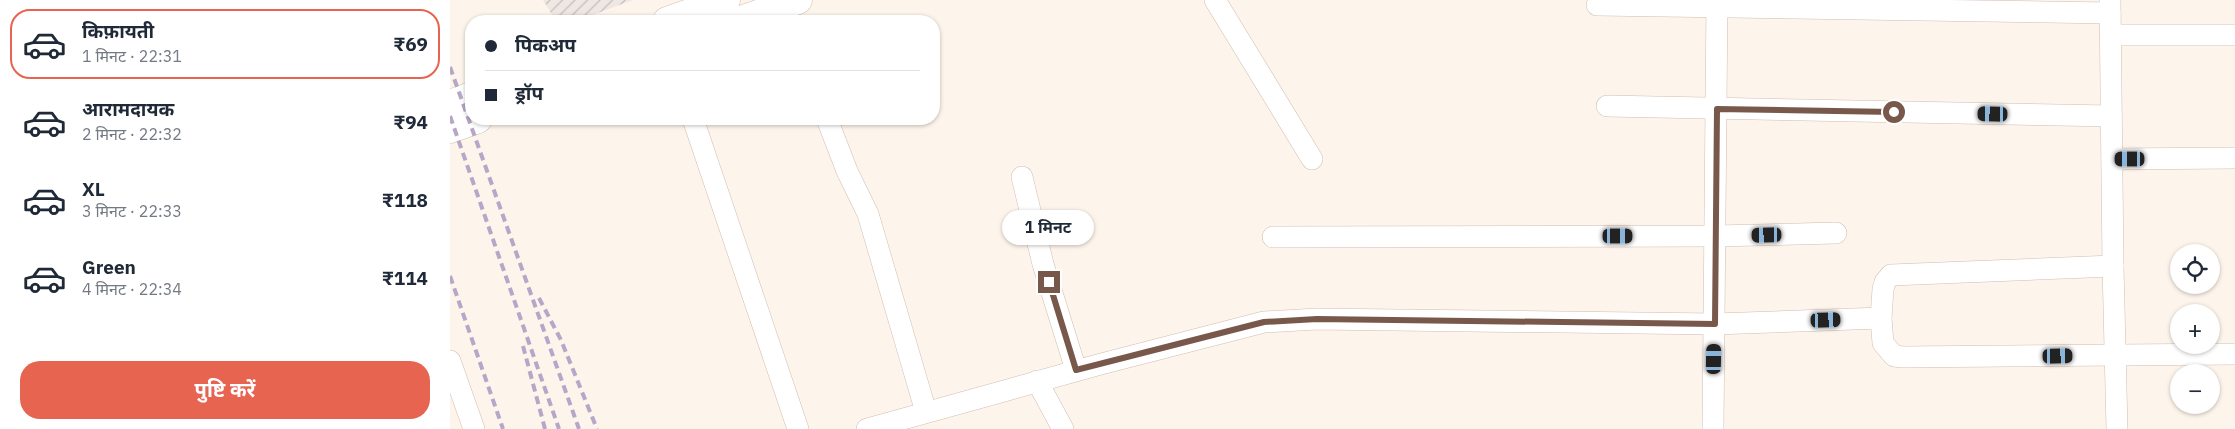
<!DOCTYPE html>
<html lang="hi">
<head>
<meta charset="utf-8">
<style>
	body { margin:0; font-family:"IBM Plex Sans","Noto Sans Devanagari",sans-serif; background:#f6f6f7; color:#1f2937; height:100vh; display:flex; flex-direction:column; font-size:19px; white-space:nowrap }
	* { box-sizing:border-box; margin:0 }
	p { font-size:16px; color:#747a83 }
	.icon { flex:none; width:28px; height:28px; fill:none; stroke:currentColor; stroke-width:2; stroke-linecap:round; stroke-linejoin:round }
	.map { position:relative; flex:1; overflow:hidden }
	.side { display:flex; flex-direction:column; background:#fff; width:450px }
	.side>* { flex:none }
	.guide { position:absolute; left:15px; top:15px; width:475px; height:110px; border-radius:20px; box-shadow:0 1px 4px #0004; display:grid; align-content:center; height:110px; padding:0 20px; background:#fff }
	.controls { position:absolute; left:1720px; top:244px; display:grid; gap:10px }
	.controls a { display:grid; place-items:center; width:50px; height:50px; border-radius:50%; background:#fff; box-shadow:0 1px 4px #0004; font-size:25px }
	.end { position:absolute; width:22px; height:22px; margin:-11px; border:6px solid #79584c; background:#fff; box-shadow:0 0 0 2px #fff }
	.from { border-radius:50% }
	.bubble { position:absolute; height:35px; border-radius:18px; background:#fff; box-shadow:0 1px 4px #0004; font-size:16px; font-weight:700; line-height:35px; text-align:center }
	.car { position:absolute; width:15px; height:30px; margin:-15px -8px; border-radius:6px; box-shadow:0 0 4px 1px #0007; background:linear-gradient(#222 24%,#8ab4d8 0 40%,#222 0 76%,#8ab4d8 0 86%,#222 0) }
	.guide b { display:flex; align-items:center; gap:18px; height:48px; font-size:19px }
	.guide b+b { border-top:1px solid #e0e1e3 }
	.guide i { width:12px; height:12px; background:#1f2937 }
	ul { padding:9px 0 0; list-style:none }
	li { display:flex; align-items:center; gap:15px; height:70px; margin:0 10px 8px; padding:0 10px; border:2px solid transparent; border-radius:20px }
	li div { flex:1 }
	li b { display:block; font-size:19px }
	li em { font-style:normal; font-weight:700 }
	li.current { border-color:#e66450 }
	li>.icon { width:45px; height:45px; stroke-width:1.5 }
	.cta { display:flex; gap:10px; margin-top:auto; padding:10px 20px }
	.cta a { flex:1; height:58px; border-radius:20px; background:#e66450; color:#fff; font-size:20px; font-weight:700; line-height:58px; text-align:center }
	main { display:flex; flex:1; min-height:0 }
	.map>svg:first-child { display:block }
	.industrial { fill:url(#industrial-furrows) }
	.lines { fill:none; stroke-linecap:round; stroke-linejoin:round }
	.street-casing { stroke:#d2bdb2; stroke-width:22 }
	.secondary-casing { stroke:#d5bdaf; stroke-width:29 }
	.street { stroke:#fff; stroke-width:21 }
	.secondary { stroke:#fff; stroke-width:28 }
	.rail { stroke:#b6a7c8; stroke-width:4; stroke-dasharray:8 5; stroke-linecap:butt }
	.route { stroke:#79584c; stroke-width:6 }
</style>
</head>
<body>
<main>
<section class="side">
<ul>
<li class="current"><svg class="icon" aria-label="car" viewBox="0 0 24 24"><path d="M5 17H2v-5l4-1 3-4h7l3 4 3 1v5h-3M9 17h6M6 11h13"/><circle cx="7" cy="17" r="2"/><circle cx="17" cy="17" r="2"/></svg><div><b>किफ़ायती</b><p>1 मिनट · 22:31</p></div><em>₹69</em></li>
<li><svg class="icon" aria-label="car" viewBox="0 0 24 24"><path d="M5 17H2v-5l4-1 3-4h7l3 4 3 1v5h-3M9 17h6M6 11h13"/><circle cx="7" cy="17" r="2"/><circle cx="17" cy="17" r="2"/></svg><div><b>आरामदायक</b><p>2 मिनट · 22:32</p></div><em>₹94</em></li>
<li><svg class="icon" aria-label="car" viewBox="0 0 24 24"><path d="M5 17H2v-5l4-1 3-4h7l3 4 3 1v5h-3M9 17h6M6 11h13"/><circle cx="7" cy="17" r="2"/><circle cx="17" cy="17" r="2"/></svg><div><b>XL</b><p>3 मिनट · 22:33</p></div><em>₹118</em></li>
<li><svg class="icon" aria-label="car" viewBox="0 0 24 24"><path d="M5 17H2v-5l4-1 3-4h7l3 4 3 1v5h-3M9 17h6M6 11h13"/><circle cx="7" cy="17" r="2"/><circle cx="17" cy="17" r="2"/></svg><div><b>Green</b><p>4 मिनट · 22:34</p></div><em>₹114</em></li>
</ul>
<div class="cta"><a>पुष्टि करें</a></div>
</section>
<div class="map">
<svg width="1785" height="429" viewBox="0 0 1785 429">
	<defs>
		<pattern id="industrial-furrows" width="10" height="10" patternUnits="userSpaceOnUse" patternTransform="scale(1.25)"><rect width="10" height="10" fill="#eee7e3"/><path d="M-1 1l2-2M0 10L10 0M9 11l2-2" fill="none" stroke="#c6beba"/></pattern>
	</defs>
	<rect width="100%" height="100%" fill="#fdf4eb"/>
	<!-- industrial -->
	<path class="industrial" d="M93,0H183L126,21H106Z"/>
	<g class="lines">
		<!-- street casing -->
		<g class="street-casing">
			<g id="street">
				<path d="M765,0L862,159"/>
				<path d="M1660,0L1663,266L1667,429"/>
				<path d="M1147,5L1660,13"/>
				<path d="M1661,35H1785"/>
				<path d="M1157,106L1661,116"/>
				<path d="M243,119L348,429"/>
				<path d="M377,119L397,171L418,214L476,412"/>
				<path d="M1662,159L1785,158"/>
				<path d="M572,177L593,264L626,370"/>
				<path d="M823,237L1266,236L1386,233"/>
				<path d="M1663,266L1441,275L1435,282L1433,289L1431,318L1433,343L1444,356L1453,357L1785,354"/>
				<path d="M0,361L24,429"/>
				<path d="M587,381L613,429"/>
				<path d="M417,429L651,364L814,322L867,319L1265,324L1431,318"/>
				<path d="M1263,429L1267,0"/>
			</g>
		</g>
		<!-- secondary casing -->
		<g class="secondary-casing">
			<g id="secondary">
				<path d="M217,21L276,0"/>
				<path d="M288,21L348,0"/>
				<path d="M0,104L21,96"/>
				<path d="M0,129L28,119"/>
			</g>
		</g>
		<!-- street -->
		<use href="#street" class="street"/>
		<!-- secondary -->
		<use href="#secondary" class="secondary"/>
		<!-- rail -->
		<g class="rail">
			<path d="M0,67L129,429"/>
			<path d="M0,116L109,429"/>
			<path d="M0,276L53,429"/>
			<path d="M89,298L111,340L147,429"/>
			<path d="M73,346L95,429"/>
		</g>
	</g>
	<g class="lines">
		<!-- route -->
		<path class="route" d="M599,282L626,370L814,322L867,319L1265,324L1267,109L1444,112"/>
	</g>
</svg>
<div class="controls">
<a><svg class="icon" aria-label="locate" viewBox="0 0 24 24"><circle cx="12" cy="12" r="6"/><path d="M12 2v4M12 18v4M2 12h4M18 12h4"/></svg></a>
<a>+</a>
<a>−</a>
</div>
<i class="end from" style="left:1444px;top:112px"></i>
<i class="end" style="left:599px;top:282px"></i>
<div class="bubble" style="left:552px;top:210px;width:92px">1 मिनट</div>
<i class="car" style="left:1543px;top:114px;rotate:271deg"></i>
<i class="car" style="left:1680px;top:159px;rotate:270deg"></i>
<i class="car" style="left:1317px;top:235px;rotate:269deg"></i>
<i class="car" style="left:1168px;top:236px;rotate:90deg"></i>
<i class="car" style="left:1376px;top:320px;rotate:88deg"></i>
<i class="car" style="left:1608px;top:356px;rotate:89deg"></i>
<i class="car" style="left:1264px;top:359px;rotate:1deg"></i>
<div class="guide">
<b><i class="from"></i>पिकअप</b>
<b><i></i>ड्रॉप</b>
</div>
</div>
</main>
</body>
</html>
